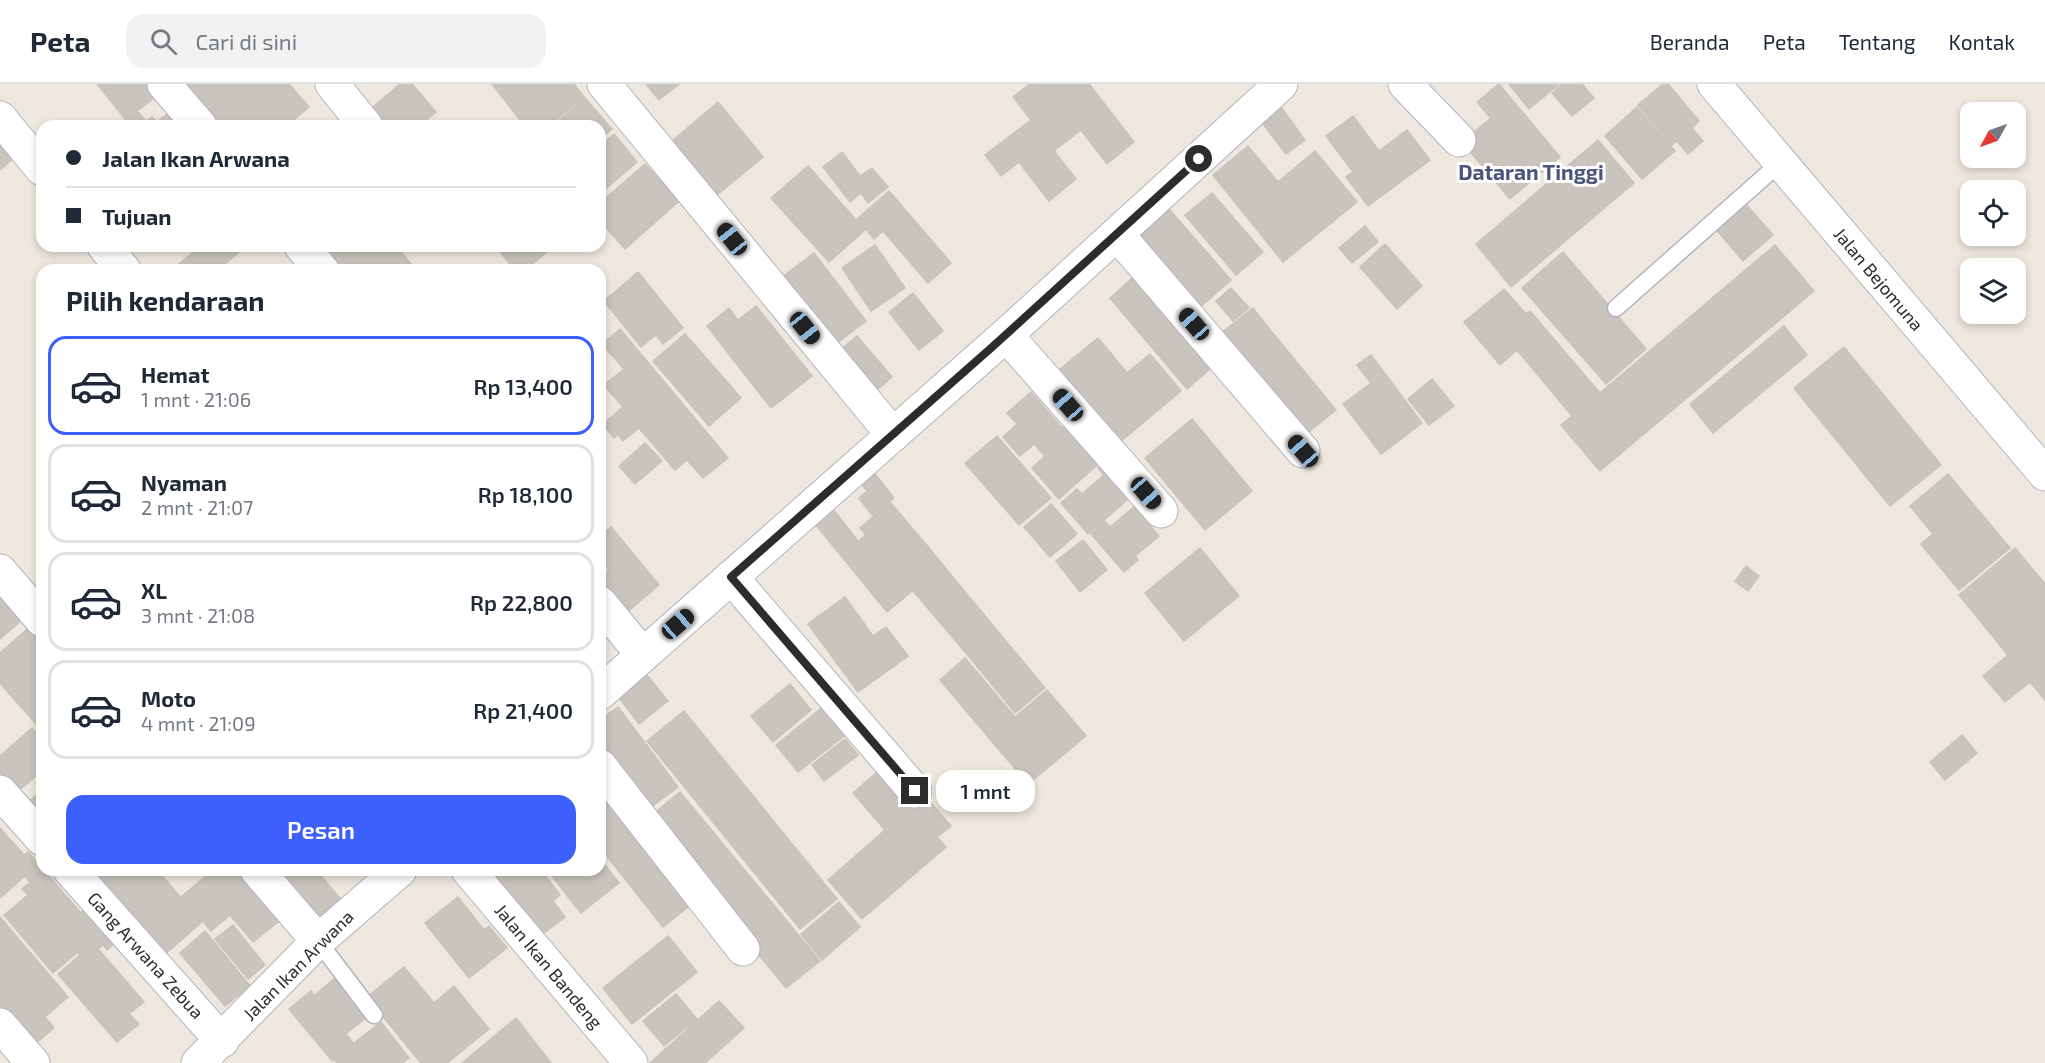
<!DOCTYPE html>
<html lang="id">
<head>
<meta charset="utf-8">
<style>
	body { margin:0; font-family:"Exo 2",sans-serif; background:#f2f2f3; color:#1f2937; height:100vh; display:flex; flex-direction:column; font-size:22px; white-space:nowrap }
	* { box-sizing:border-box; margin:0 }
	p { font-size:20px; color:#747a83 }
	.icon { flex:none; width:33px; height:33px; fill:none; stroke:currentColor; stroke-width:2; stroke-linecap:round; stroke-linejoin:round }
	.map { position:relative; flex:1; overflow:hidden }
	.sheet { position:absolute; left:36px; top:180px; width:570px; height:612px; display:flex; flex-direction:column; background:#fff; border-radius:18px; box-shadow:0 3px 9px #0003 }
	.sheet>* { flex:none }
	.banner { position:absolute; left:36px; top:36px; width:570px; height:132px; border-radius:18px; box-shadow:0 3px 9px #0003; display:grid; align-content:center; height:132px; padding:0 30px; background:#fff }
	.needle { width:39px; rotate:230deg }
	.tools { position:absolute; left:1960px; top:18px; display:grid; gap:12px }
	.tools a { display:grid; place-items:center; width:66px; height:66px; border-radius:12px; background:#fff; box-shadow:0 3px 9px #0003; font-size:30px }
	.end { position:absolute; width:27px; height:27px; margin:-14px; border:8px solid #2c2c2c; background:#fff; box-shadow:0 0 0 3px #fff }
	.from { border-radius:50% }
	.bubble { position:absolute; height:42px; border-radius:18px; background:#fff; box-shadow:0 3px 9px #0003; font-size:20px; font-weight:600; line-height:42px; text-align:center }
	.car { position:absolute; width:18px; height:36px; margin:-18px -9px; border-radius:8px; box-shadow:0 0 4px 2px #0007; background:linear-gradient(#222 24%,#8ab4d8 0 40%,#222 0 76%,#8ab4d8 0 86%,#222 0) }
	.banner b { display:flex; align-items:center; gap:21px; height:57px; font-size:22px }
	.banner b+b { border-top:2px solid #e0e1e3 }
	.banner i { width:15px; height:15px; background:#1f2937 }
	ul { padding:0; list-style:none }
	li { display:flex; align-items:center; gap:18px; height:99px; margin:0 12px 9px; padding:0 18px; border:3px solid #e0e1e3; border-radius:18px }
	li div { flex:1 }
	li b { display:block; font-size:22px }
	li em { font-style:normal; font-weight:600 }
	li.selected { border-color:#3d5ffb }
	li>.icon { width:54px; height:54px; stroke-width:1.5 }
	h2 { padding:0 30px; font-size:27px; line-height:72px }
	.cta { display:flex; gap:12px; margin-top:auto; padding:12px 30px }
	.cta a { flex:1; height:69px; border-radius:18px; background:#3d5ffb; color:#fff; font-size:24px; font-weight:600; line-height:69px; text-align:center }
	header { display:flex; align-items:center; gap:36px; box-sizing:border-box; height:84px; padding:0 30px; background:#fff; border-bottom:2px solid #e0e1e3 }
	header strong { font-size:28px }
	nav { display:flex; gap:33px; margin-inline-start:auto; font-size:21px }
	.search { width:420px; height:54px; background:#f2f2f3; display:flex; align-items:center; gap:15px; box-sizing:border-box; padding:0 21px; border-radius:18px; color:#747a83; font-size:22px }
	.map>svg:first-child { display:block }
	.building { fill:#c9c4bd; stroke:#c9c3b7; stroke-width:1.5 }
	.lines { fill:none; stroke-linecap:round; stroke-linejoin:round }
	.lane-casing { stroke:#b2b4bf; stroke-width:19 }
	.street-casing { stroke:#b2b4bf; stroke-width:35 }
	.lane { stroke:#fff; stroke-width:16 }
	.street { stroke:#fff; stroke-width:33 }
	.route { stroke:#2c2c2c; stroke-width:8 }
	.labels { text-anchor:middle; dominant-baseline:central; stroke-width:6; stroke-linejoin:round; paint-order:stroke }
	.street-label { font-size:18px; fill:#2c2c2c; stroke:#fff }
	.quarter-label { font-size:21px; font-weight:bold; fill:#4b547d; stroke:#fff }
</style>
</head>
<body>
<header>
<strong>Peta</strong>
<div class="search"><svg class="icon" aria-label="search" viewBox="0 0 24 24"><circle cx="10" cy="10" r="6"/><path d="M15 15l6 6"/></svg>Cari di sini</div>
<nav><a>Beranda</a><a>Peta</a><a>Tentang</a><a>Kontak</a></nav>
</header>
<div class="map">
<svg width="2045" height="979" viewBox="0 0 2045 979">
	<rect width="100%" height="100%" fill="#eee7de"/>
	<!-- building -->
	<g class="building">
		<path d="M97,0H151L159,10L126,36Z"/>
		<path d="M183,0H289L309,23L286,42H208Z"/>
		<path d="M400,0H412L436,28L419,42H389L373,23Z"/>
		<path d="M492,0H574L584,13L548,42H525Z"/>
		<path d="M646,0H679L659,16Z"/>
		<path d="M1030,0H1089L1134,58L1107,80L1081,46L1054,67L1076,95L1049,117L1019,78L1001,92L985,71L1031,36L1013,13Z"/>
		<path d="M1499,0L1560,73L1510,115L1462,58L1491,34L1477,18Z"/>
		<path d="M1509,0H1559L1529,25Z"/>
		<path d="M1562,0H1582L1594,14L1572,32L1552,9Z"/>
		<path d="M1663,0H1668L1699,37L1692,44L1703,57L1688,70L1677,57L1672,61L1638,21Z"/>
		<path d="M1273,12L1305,56L1286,70L1253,27Z"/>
		<path d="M585,14L612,45L600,55V42H552Z"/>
		<path d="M718,18L763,73L717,111L672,57Z"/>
		<path d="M1637,23L1675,67L1642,95L1605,52Z"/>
		<path d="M173,25L187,42H131L128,37L138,28L146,37L152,33L157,38Z"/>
		<path d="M1353,32L1379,67L1407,46L1430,76L1368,122L1346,93L1353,88L1326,52Z"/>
		<path d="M0,44L21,68L0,86Z"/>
		<path d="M614,50L637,78L602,108L600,62Z"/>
		<path d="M1598,56L1634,99L1511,203L1476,160Z"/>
		<path d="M1248,62L1278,98L1315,67L1357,118L1283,178L1213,91Z"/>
		<path d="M842,68L860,92L872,84L888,103L868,119L861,109L850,118L823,83Z"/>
		<path d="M645,80L679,117L625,165L600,137V119Z"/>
		<path d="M808,82L865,146L829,178L771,114Z"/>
		<path d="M889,107L951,179L928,199L883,147L874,155L857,135Z"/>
		<path d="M1212,109L1263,168L1236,191L1185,131Z"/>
		<path d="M1744,118L1773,151L1743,177L1715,144Z"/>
		<path d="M1169,125L1231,196L1198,225L1135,153Z"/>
		<path d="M1365,142L1378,158L1352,179L1339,164Z"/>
		<path d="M1385,160L1422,202L1397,225L1360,183Z"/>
		<path d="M875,161L905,204L871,227L842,184Z"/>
		<path d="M1775,161L1814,207L1600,387L1561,341L1572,332L1517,266L1500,281L1464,238L1504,205L1526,230L1530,227L1600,309Z"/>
		<path d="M200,162H235L240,167L218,186H172Z"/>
		<path d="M304,162H395L402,169L382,186H324Z"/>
		<path d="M495,162H551L552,163L526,186H515Z"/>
		<path d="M1563,168L1646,265L1606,300L1522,204Z"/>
		<path d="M402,169L416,186H382Z"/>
		<path d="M814,169L866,237L829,265L777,197Z"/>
		<path d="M1140,187L1218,278L1187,305L1110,214Z"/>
		<path d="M638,188L683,244L663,260L656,251L641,263L604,217Z"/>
		<path d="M1231,204L1249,224L1233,237L1216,217Z"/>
		<path d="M913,209L943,247L919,266L889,228Z"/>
		<path d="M756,222L812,292L771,324L707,242L729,224L738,236Z"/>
		<path d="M1253,224L1271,247L1235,276L1216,253Z"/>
		<path d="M1784,242L1807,271L1713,349L1690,320Z"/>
		<path d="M620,245L728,374L703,394L687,376L675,386L639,344L623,357L618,350L614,354L603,340L623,323L604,301L624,285L602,260Z"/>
		<path d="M1271,247L1299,281L1263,310L1235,276Z"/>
		<path d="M685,250L741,314L709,342L653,277Z"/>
		<path d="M857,252L892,293L869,313L833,272Z"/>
		<path d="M1098,254L1127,289L1150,270L1181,307L1120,358L1060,285Z"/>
		<path d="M1844,263L1941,381L1890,422L1794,304Z"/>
		<path d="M1371,271L1422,339L1381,370L1343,320L1371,299L1357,281Z"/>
		<path d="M1299,281L1336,326L1300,355L1263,310Z"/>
		<path d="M1432,295L1454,322L1429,341L1408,315Z"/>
		<path d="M1031,308L1062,344L1070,337L1103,376L1059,415L1032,384L1045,372L1034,360L1020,372L1003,353L1017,340L1007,329Z"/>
		<path d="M1192,335L1252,407L1205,446L1145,374Z"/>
		<path d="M997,352L1051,414L1019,441L965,379Z"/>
		<path d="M645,359L662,377L635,400L619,382Z"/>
		<path d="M865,377L894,414L872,431L859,414L867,407L852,388Z"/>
		<path d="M1106,377L1135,409L1088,450L1061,419L1077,405L1082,410L1104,391L1098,384Z"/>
		<path d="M1948,390L2010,464L1959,506L1921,460L1933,450L1910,422Z"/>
		<path d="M825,415L858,457L866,451L912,507L887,528L807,430Z"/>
		<path d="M890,418L929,464L899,490L860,444Z"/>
		<path d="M1051,420L1077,450L1050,473L1024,443Z"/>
		<path d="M1134,423L1159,452L1135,472L1138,476L1124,488L1091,450L1105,437L1110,443Z"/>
		<path d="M611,443L659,501L618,536L600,514V493L609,486L600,475V452Z"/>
		<path d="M1083,456L1107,486L1080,508L1056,477Z"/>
		<path d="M929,464L956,497L926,522L899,490Z"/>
		<path d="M1200,464L1239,512L1184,557L1145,509Z"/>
		<path d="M2015,464L2045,500V616L2030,598L2005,618L1983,592L2008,571L1959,511Z"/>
		<path d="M1746,482L1759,492L1748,507L1735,497Z"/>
		<path d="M956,497L1000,550L971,575L926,522Z"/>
		<path d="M0,509L23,535L0,555Z"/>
		<path d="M845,513L873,552L886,543L908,572L858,608L808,540Z"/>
		<path d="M34,539L42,549V637L37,641L0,599V569Z"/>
		<path d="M1000,550L1045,604L1015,629L971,575Z"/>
		<path d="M965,574L1015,633L1047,606L1086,652L1028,700L940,596Z"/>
		<path d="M641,584L668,617L639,640L613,606Z"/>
		<path d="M790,600L811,626L773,658L751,632Z"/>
		<path d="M825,621L848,649L798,688L776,661Z"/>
		<path d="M618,623L678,703L643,729L600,671V653L603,650L600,646V636Z"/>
		<path d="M684,627L837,815L800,845L647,657Z"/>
		<path d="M32,644L42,656V687L16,709L0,690V672Z"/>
		<path d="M1962,651L1977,669L1945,696L1930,678Z"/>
		<path d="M845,655L858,671L824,697L812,681Z"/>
		<path d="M884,682L925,712L951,742L937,753L946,763L862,835L828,796L885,746L853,709Z"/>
		<path d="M600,691L653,758L617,785L600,763Z"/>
		<path d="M42,707V743L24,721Z"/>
		<path d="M680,708L718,754L685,781L647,735Z"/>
		<path d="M0,744L24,771L28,768L81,829L86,824L116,858L107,866L103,861L85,876L78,868L53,889L4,831L28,811L22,805L30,798L25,792L0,814Z"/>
		<path d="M718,754L782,831L749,859L685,781Z"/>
		<path d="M653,758L698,815L663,843L617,785Z"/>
		<path d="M600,775L619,799L581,829L547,786H600Z"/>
		<path d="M81,786H157L202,838L155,879Z"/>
		<path d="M213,786H245L284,833L253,858L230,831L211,847L182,812Z"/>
		<path d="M264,786H316L343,818L313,844Z"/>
		<path d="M483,786H541L560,811L553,817L565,833L536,855Z"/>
		<path d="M458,813L484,846L489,842L507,864L469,894L425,839Z"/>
		<path d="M839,818L860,843L822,876L801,850Z"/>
		<path d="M782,831L820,877L786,904L749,859Z"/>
		<path d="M0,833L68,913L45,933L54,944L29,965L0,931Z"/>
		<path d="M233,841L265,881L248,895L215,855Z"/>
		<path d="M205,847L250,902L225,922L180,869Z"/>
		<path d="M668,852L697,888L632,940L603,904Z"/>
		<path d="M99,866L144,918L129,930L139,940L117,958L58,890L80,871L85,877Z"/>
		<path d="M404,883L434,919L454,902L489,945L447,979H421L367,913Z"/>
		<path d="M337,892L369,931L346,950L353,959L332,977L289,925L311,907L314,912Z"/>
		<path d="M676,910L697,935L664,962L643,937Z"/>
		<path d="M719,917L744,944L705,979H650Z"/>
		<path d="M516,934L551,979H462Z"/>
		<path d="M381,938L409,974L402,979H337L334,975Z"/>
	</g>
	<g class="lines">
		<!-- lane casing -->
		<g class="lane-casing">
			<g id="lane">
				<path d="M1616,224L1781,78"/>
				<path d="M318,857L374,931"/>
			</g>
		</g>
		<!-- street casing -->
		<g class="street-casing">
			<g id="street">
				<path d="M164,0L200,42"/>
				<path d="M332,0L366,42"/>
				<path d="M604,0L893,351"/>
				<path d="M1405,0L1459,56"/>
				<path d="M1714,0L2045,390"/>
				<path d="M0,34L42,85"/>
				<path d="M1117,150L1303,367"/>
				<path d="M104,162L124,186"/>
				<path d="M301,162L322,186"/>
				<path d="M1006,251L1161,427"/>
				<path d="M0,487L42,536"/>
				<path d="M731,493L915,707"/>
				<path d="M600,519L643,571"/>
				<path d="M600,609L1006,251L1281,0"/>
				<path d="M600,682L743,865"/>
				<path d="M0,708L42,755"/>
				<path d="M70,786L222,957"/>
				<path d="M257,786L318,857"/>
				<path d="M468,786L631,979"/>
				<path d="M0,941L33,979"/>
				<path d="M198,979L318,857L400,786"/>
			</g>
		</g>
		<!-- lane -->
		<use href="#lane" class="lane"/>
		<!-- street -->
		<use href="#street" class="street"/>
	</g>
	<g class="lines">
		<!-- route -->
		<path class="route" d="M915,707L731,493L990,265L1199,75"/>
	</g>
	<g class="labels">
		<!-- street labels -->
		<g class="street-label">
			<text transform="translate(1879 195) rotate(50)">Jalan Bejomuna</text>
			<text transform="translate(146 871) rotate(48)">Gang Arwana Zebua</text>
			<text transform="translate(298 881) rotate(-45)">Jalan Ikan Arwana</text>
			<text transform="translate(549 882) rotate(50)">Jalan Ikan Bandeng</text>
		</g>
		<!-- quarter labels -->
		<g class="quarter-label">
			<text x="1531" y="87">Dataran Tinggi</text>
		</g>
	</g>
</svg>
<div class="tools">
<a><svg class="needle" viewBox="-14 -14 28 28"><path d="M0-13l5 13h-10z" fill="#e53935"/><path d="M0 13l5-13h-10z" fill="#747a83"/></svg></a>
<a><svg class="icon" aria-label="locate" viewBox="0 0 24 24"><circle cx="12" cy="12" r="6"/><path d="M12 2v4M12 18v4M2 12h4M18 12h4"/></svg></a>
<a><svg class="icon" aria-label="layers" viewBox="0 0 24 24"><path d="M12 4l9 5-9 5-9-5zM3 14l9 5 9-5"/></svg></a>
</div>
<i class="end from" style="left:1199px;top:75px"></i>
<i class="end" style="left:915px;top:707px"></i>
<div class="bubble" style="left:936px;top:686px;width:99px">1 mnt</div>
<i class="car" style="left:732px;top:155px;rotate:321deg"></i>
<i class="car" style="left:1194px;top:240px;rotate:319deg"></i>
<i class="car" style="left:805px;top:244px;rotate:141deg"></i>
<i class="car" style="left:1068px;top:321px;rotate:319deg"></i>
<i class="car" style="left:1303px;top:367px;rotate:319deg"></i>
<i class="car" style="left:1146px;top:409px;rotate:139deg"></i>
<i class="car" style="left:678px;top:540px;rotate:49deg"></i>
<div class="banner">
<b><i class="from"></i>Jalan Ikan Arwana</b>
<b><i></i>Tujuan</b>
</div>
<section class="sheet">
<h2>Pilih kendaraan</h2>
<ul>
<li class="selected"><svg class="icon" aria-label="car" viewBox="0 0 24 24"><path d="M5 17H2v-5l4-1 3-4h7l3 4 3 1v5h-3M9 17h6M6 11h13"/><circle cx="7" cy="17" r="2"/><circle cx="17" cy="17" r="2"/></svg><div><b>Hemat</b><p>1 mnt · 21:06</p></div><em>Rp 13,400</em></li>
<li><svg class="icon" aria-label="car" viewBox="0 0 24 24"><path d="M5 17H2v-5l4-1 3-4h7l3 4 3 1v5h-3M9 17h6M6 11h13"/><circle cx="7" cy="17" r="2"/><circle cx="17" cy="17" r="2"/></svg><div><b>Nyaman</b><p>2 mnt · 21:07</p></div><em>Rp 18,100</em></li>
<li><svg class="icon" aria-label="car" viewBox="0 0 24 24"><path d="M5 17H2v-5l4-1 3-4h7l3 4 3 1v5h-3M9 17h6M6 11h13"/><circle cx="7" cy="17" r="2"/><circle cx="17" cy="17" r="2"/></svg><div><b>XL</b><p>3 mnt · 21:08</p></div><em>Rp 22,800</em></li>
<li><svg class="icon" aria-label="car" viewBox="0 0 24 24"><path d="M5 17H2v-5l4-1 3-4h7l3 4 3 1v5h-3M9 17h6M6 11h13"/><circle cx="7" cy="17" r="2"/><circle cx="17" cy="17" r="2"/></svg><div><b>Moto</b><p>4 mnt · 21:09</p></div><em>Rp 21,400</em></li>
</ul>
<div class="cta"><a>Pesan</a></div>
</section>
</div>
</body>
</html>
